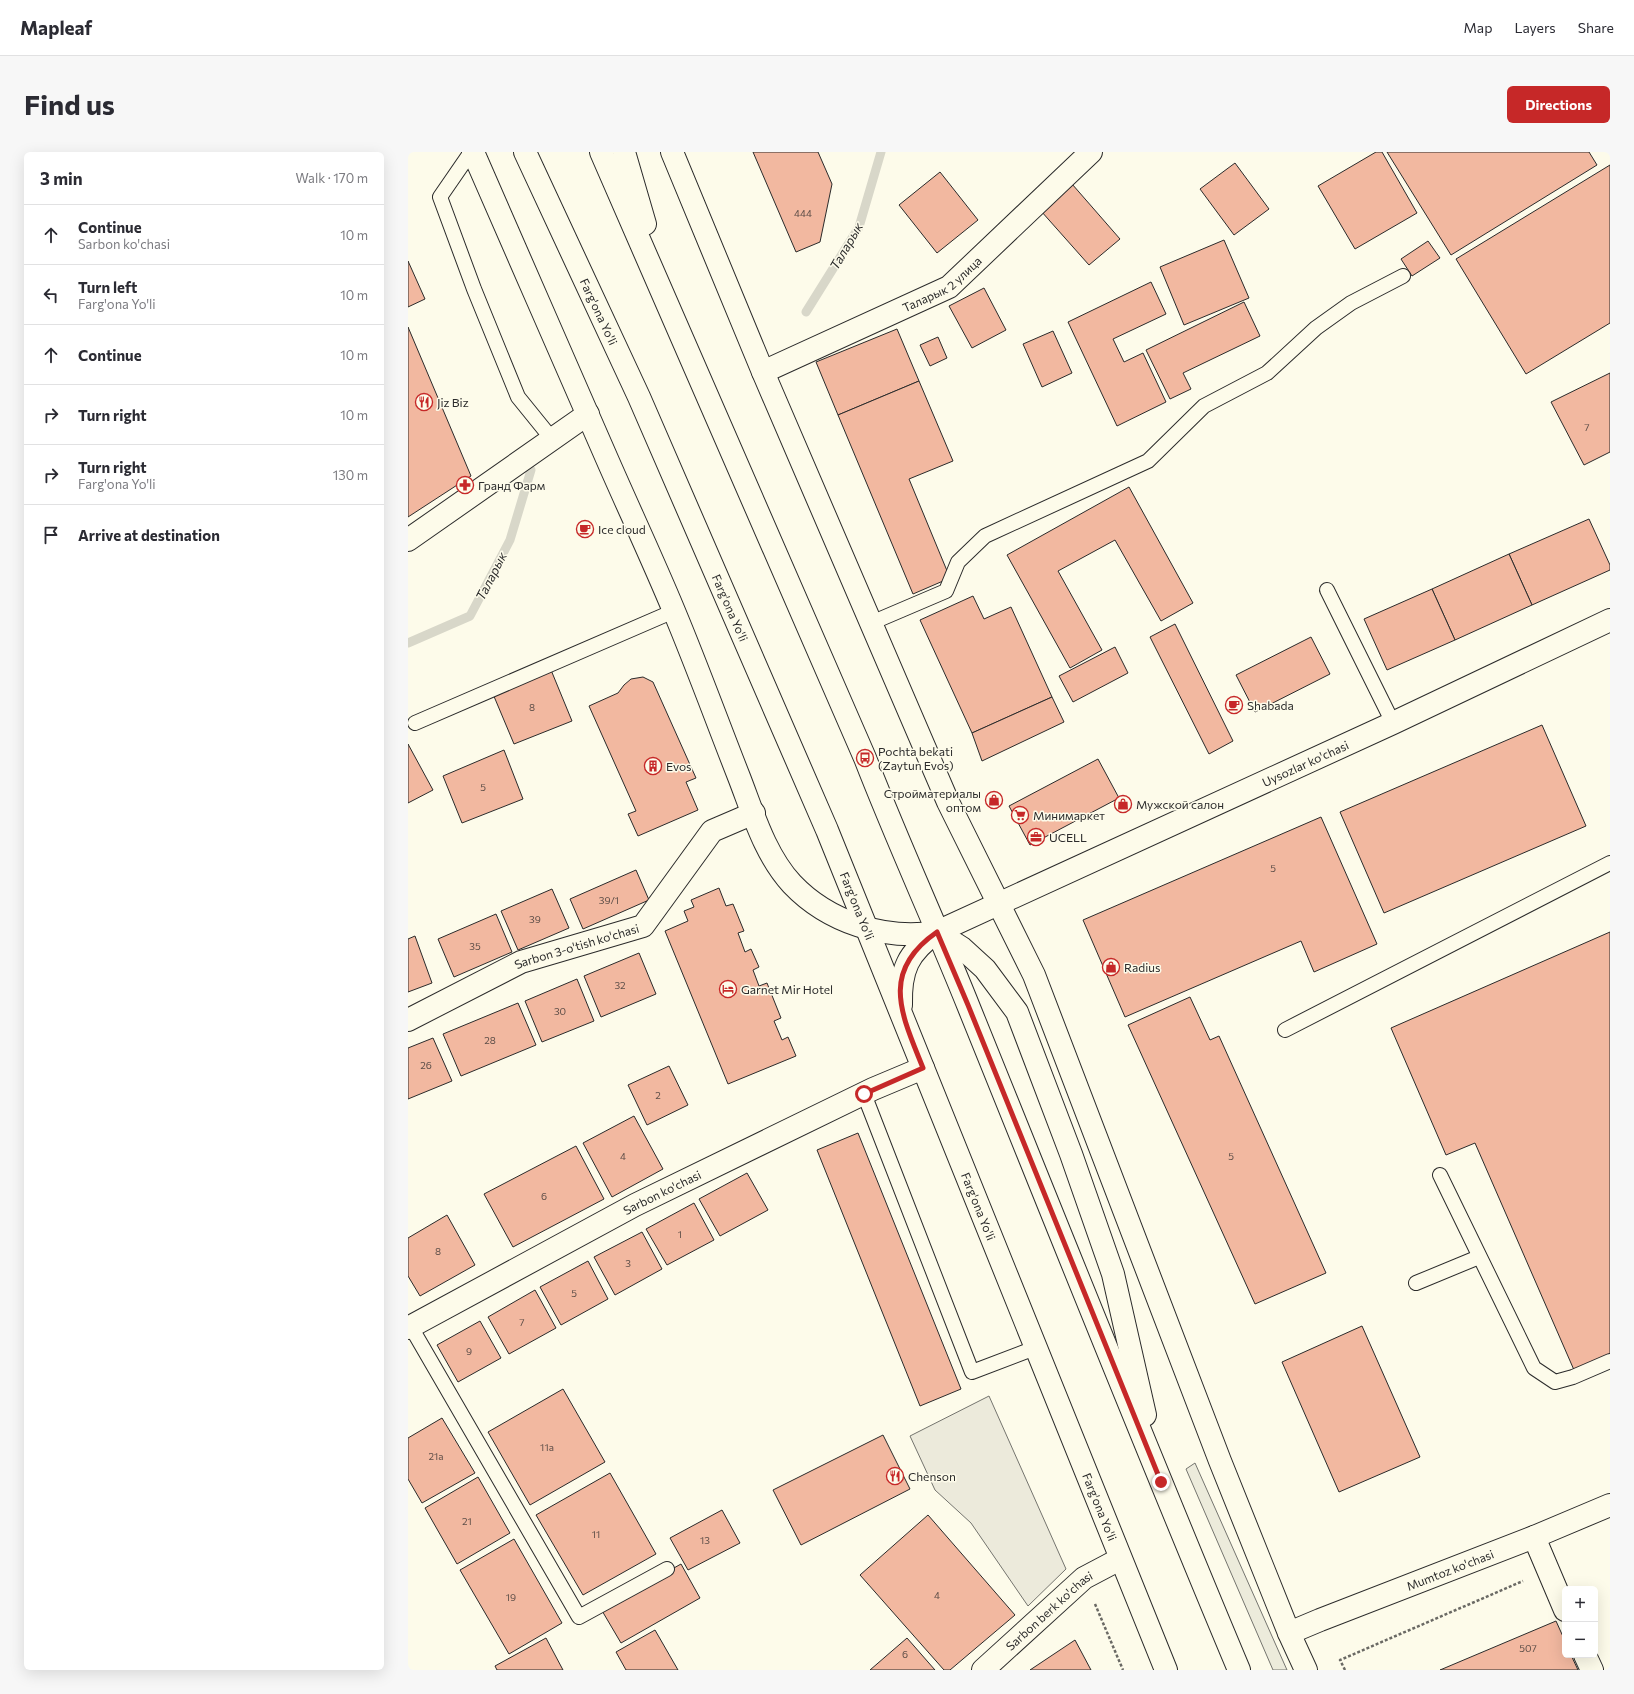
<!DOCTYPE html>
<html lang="en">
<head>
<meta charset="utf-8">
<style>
  :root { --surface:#fff; --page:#f7f7f7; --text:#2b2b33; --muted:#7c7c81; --line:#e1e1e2; --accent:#c62828 }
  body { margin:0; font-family:Commissioner,sans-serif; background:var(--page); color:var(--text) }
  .controls { position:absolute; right:12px; bottom:12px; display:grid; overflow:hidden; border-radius:6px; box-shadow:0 4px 16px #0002 }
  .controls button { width:36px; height:36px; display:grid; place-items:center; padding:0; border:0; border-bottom:1px solid var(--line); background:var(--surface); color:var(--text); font:20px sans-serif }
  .stop { position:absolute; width:12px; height:12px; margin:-9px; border:3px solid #c62828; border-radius:50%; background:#fff }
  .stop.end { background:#c62828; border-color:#fff; box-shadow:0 1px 4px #0008 }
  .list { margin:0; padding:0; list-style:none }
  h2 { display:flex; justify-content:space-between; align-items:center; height:52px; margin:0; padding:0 16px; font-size:17px }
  h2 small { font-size:13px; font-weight:400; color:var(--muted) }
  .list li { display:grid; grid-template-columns:26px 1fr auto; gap:12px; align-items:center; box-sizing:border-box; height:60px; padding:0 16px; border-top:1px solid var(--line) }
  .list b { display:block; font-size:15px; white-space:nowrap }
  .list p { margin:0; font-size:13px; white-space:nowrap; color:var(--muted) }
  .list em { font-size:13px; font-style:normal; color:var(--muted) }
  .icon { flex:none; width:22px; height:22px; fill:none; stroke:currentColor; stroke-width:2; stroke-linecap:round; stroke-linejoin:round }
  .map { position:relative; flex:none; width:1202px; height:1518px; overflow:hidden; border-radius:6px }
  header { display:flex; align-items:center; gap:24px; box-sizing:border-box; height:56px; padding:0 20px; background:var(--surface); border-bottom:1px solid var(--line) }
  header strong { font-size:19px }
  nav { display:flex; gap:22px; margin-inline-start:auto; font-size:14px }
  .intro { display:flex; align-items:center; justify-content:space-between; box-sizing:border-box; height:96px; padding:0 24px }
  h1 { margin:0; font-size:28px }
  .button { padding:10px 18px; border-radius:6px; background:var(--accent); color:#fff; font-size:14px; font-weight:700 }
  main { display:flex; gap:24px; padding:0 24px }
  aside { flex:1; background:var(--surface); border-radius:6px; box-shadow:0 4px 16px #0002 }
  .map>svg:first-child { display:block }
  .green { fill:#ecebdb; stroke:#74746e }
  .parking { fill:#eceadb; stroke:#74746e }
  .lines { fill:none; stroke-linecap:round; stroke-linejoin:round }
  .stream { stroke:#d8d7c9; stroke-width:9 }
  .building { fill:#f2b8a0; stroke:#2b2b2b }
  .lane-casing { stroke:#2b2b2b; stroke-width:16 }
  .street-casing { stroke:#2b2b2b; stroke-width:24 }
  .secondary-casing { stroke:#2b2b2b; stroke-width:24 }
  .primary-casing { stroke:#2b2b2b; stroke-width:24 }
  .path { stroke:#6a6964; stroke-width:2.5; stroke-dasharray:3 2; stroke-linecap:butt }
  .lane { stroke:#fdfbea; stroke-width:14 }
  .street { stroke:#fdfbea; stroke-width:22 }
  .secondary { stroke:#fdfbea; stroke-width:22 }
  .primary { stroke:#fdfbea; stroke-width:22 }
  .route { stroke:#c62828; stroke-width:5 }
  .labels { text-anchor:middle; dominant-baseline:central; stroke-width:3; stroke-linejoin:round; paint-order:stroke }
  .number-label { font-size:10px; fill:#5d4e48 }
  .street-label { font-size:12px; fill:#2b2b2b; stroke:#fdfbea }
  .poi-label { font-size:12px; fill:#2b2b2b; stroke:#fdfbea; text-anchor:start }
  .water-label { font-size:13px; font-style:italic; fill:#2b2b2b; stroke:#fdfbea }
</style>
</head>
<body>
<header>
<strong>Mapleaf</strong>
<nav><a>Map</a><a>Layers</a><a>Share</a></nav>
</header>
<div class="intro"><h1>Find us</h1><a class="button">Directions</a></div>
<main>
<aside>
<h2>3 min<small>Walk · 170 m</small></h2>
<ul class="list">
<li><svg class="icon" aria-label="ahead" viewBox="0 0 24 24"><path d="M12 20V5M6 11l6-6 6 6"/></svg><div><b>Continue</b><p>Sarbon ko'chasi</p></div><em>10 m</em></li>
<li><svg class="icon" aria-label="left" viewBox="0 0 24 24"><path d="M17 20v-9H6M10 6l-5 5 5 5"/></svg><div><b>Turn left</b><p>Farg'ona Yo'li</p></div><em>10 m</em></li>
<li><svg class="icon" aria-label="ahead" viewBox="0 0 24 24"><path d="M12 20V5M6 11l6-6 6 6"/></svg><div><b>Continue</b></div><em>10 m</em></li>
<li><svg class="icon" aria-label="right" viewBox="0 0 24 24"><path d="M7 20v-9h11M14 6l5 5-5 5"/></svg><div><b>Turn right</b></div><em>10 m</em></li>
<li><svg class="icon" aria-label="right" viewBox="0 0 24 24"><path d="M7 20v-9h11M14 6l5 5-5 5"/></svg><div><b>Turn right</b><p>Farg'ona Yo'li</p></div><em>130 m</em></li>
<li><svg class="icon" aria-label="arrive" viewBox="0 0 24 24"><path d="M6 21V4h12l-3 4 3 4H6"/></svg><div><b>Arrive at destination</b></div></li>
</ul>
</aside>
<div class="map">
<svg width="1202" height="1518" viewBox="0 0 1202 1518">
  <rect width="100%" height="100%" fill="#fdfbea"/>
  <polygon class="green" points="787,1311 879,1518 865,1518 778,1317"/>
  <polygon class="parking" points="581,1244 658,1417 620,1454 563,1371 527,1338 502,1284"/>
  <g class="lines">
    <g class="stream">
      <polyline points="398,160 451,75 473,0"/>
      <polyline points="0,491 62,464 102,388 123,318"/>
    </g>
  </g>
  <g class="building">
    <polygon points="345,0 410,0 424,32 412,90 388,100"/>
    <polygon points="968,0 974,0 1009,61 947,97 910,34"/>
    <polygon points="979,0 1181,0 1189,13 1043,103"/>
    <polygon points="827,11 861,57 826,83 792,37"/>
    <polygon points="1202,13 1202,171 1118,222 1048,107"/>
    <polygon points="532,20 570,68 529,101 491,53"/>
    <polygon points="664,32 712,87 681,113 633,59"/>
    <polygon points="816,88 841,146 776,173 752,115"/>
    <polygon points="1020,89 1032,106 1004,124 993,107"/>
    <polygon points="0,109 17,147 0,155"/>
    <polygon points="743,130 758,162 705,187 716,210 735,201 758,250 709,274 660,170"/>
    <polygon points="576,136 598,178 564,196 541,154"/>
    <polygon points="836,150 852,184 775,221 783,237 762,247 738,198"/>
    <polygon points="0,175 63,324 0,365"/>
    <polygon points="489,177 511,229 430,263 408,210"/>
    <polygon points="645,179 664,221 634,235 615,192"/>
    <polygon points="530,185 539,206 522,214 512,193"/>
    <polygon points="1202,221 1202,300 1176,313 1143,250"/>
    <polygon points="511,229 545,309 501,327 542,426 505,442 430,263"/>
    <polygon points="721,335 785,451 753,469 707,388 650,419 694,498 662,516 599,403"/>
    <polygon points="1181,367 1202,413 1202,418 1124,453 1101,402"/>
    <polygon points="1101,402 1124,453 1047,488 1024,437"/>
    <polygon points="1024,437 1047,488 979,518 956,467"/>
    <polygon points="565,444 576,467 603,455 644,545 564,581 512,468"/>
    <polygon points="767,472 825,589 801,602 742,485"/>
    <polygon points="903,485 922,522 847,560 828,523"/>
    <polygon points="707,495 720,521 665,550 651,524"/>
    <polygon points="143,518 164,569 106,592 85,542"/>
    <polygon points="235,525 245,530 288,626 278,630 290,658 230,684 220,662 228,659 181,554 210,541 216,533 223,527"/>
    <polygon points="644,545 656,570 574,609 564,581"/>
    <polygon points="1134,573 1178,674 976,761 932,660"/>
    <polygon points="0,592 25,638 0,651"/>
    <polygon points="96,598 115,647 54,671 35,624"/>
    <polygon points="690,607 711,646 622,693 601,654"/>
    <polygon points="913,665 969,792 906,820 893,789 717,865 675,768"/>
    <polygon points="228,718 241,748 175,777 162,747"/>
    <polygon points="311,736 318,754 325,752 336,779 330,781 337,800 343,797 351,815 345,818 351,834 359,831 373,866 366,869 374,888 380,885 388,904 320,932 257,779 280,769 276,759 286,755 283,748"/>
    <polygon points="144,737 161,776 110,798 93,759"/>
    <polygon points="88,762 104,800 46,825 30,787"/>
    <polygon points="1202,780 1202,1202 1166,1218 1067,991 1038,1003 983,876"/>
    <polygon points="7,784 24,831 0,840 0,787"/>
    <polygon points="231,801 248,842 193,865 176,824"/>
    <polygon points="169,827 186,869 134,890 117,849"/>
    <polygon points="782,845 802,888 811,884 918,1121 847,1152 720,873"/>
    <polygon points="110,851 128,893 53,924 35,882"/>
    <polygon points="25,886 44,929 0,947 0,896"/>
    <polygon points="261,914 280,953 239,973 220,933"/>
    <polygon points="226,964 255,1017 204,1045 175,991"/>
    <polygon points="450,981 553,1237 512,1254 409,998"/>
    <polygon points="168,994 196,1047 105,1095 76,1042"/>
    <polygon points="339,1021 360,1058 312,1084 291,1047"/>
    <polygon points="286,1051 306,1088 259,1113 238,1077"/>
    <polygon points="39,1063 67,1113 12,1144 0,1124 0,1086"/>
    <polygon points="234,1080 254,1117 207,1143 186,1105"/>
    <polygon points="180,1109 200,1147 153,1173 132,1135"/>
    <polygon points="127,1138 148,1176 101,1202 80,1165"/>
    <polygon points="72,1169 93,1206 50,1230 29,1193"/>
    <polygon points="954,1174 1012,1305 931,1340 874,1210"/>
    <polygon points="155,1237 197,1310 122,1353 80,1280"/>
    <polygon points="34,1266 67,1321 14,1351 0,1327 0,1286"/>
    <polygon points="475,1283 502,1337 393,1393 365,1338"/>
    <polygon points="202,1321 248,1402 175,1443 128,1363"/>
    <polygon points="70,1325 102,1381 49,1412 17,1356"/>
    <polygon points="314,1358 332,1391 280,1418 262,1386"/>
    <polygon points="520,1363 607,1463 542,1518 536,1518 452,1423"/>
    <polygon points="106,1387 154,1471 101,1502 52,1418"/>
    <polygon points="273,1412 292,1446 213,1491 193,1457"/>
    <polygon points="1148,1469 1157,1489 1157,1503 1163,1503 1170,1518 1032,1518"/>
    <polygon points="247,1478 270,1518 218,1518 208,1500"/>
    <polygon points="138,1486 155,1518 89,1518 87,1514"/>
    <polygon points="499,1486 527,1518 462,1518"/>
    <polygon points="667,1488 683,1518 622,1518"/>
  </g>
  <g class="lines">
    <g class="lane-casing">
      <g id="lane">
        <polyline points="63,0 32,45 66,137 110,245 144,287"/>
        <polyline points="919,438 985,571"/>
        <polyline points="463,471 538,439 550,410 577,384 740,309 796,254 859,221 908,176 943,151 995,124"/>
        <polyline points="7,571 266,459"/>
        <polyline points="877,878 1202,711"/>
        <polyline points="456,942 564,1220 627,1196"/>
        <polyline points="1032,1023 1126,1216 1147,1230 1165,1225 1202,1209"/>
        <polyline points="1008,1131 1071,1105"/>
        <polyline points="3,1175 171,1465 259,1417"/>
      </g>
    </g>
    <g class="street-casing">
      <g id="street">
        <path id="s1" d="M355 220 541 135 683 0"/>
        <polyline points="0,388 180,262"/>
        <path id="s2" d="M0 868 113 810 235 774 304 679 346 661"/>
        <path id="s3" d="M0 1176 227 1053 465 937 515 916"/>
        <polyline points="1126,1385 1157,1458"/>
        <path id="s4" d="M881 1481 912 1468 1126 1385 1202 1353"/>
        <polyline points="1177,1503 1184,1518"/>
        <path id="s5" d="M575 1518 676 1426 712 1407"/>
      </g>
    </g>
    <g class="secondary-casing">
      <g id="secondary">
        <polyline points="264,0 355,220 540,650 626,823 812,1309 881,1481 898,1518"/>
        <path id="s6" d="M529 780 985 571 1202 468"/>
      </g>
    </g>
    <g class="primary-casing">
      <g id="primary">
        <path d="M65 0C109 100 152 200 196 300 219 353 244 406 266 459 289 514 309 569 331 625 345 661 357 703 384 732 420 770 478 789 529 780L554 796 577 817 609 860 663 1002 705 1122 737 1263"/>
        <path id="s7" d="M117 0 231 245 419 678 758 1518"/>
        <path d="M193 0 457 606C490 691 528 773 562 858 651 1078 739 1299 831 1518"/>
        <polyline points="216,0 237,72"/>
        <path d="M493 853C492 818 500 800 529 780"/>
      </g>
    </g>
    <g class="path">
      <polyline points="687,1452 715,1518"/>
      <polyline points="937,1518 932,1508 1115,1429"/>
    </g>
    <use href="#lane" class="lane"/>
    <use href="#street" class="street"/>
    <use href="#secondary" class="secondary"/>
    <use href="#primary" class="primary"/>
  </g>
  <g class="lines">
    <path class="route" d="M456 942 515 916C494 863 471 820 529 780L560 853 753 1330"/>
  </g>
  <defs>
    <g id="restaurant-ring" transform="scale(0.9)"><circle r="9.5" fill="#fdfbea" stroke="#c62828" stroke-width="1.5"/><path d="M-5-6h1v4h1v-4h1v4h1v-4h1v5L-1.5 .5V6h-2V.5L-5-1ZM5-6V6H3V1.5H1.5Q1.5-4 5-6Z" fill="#c62828"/></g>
    <g id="pharmacy-ring" transform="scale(0.9)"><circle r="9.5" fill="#fdfbea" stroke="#c62828" stroke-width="1.5"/><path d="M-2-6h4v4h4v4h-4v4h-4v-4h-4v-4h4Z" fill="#c62828"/></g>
    <g id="cafe-ring" transform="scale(0.9)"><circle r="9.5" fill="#fdfbea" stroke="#c62828" stroke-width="1.5"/><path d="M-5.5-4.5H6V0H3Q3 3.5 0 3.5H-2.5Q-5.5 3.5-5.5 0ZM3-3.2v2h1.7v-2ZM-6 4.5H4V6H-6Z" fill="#c62828"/></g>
    <g id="bus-ring" transform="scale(0.9)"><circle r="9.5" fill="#fdfbea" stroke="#c62828" stroke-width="1.5"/><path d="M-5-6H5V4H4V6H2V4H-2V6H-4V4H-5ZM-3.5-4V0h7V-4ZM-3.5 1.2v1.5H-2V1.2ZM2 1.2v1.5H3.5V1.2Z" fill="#c62828"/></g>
    <g id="building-ring" transform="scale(0.9)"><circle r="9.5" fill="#fdfbea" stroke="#c62828" stroke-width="1.5"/><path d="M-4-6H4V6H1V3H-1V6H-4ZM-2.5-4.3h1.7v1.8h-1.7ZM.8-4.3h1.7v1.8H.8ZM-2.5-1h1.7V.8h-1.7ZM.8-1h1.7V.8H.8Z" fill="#c62828"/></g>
    <g id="shop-ring" transform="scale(0.9)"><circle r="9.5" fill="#fdfbea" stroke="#c62828" stroke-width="1.5"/><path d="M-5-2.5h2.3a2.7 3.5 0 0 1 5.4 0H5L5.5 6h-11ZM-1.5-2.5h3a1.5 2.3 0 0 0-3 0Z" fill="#c62828"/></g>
    <g id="supermarket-ring" transform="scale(0.9)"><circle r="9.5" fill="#fdfbea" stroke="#c62828" stroke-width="1.5"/><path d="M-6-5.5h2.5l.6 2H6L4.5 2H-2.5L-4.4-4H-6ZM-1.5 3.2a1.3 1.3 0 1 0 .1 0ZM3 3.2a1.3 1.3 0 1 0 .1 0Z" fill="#c62828"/></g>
    <g id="office-ring" transform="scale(0.9)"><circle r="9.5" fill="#fdfbea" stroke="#c62828" stroke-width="1.5"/><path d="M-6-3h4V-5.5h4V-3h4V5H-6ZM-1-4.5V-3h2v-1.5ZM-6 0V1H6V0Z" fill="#c62828"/></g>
    <g id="hotel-ring" transform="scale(0.9)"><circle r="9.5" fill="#fdfbea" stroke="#c62828" stroke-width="1.5"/><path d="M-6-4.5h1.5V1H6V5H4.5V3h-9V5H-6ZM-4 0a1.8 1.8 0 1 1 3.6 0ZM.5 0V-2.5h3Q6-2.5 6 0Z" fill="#c62828"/></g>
  </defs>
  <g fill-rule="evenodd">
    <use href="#restaurant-ring" x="16" y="250"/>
    <use href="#pharmacy-ring" x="57" y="333"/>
    <use href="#cafe-ring" x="177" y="377"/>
    <use href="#cafe-ring" x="826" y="553"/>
    <use href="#bus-ring" x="457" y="606"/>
    <use href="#building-ring" x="245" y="614"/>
    <use href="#shop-ring" x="586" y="648"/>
    <use href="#shop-ring" x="715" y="652"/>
    <use href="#supermarket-ring" x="612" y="663"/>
    <use href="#office-ring" x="628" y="685"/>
    <use href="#shop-ring" x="703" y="815"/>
    <use href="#hotel-ring" x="320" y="837"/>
    <use href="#restaurant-ring" x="487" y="1324"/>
  </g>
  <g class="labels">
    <g class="number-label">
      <text x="395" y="61">444</text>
      <text x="1179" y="275">7</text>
      <text x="124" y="555">8</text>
      <text x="75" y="635">5</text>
      <text x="865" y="716">5</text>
      <text x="201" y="748">39/1</text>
      <text x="127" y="767">39</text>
      <text x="67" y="794">35</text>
      <text x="212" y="833">32</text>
      <text x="152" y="859">30</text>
      <text x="82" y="888">28</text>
      <text x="18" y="913">26</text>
      <text x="250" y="943">2</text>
      <text x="215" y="1004">4</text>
      <text x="823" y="1004">5</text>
      <text x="136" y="1044">6</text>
      <text x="272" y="1082">1</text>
      <text x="30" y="1099">8</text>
      <text x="220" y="1111">3</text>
      <text x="166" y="1141">5</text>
      <text x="114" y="1170">7</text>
      <text x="61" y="1199">9</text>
      <text x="139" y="1295">11a</text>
      <text x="28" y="1304">21a</text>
      <text x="59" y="1369">21</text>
      <text x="188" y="1382">11</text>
      <text x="297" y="1388">13</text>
      <text x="529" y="1443">4</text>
      <text x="103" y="1445">19</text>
      <text x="1120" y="1496">507</text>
      <text x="497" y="1502">6</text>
    </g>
    <g class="street-label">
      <text stroke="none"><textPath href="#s1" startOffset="200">Таларык 2 улица</textPath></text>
      <text stroke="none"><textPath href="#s7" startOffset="176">Farg'ona Yo'li</textPath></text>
      <text stroke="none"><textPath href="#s7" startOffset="500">Farg'ona Yo'li</textPath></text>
      <text stroke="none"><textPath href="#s6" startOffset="405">Uysozlar ko'chasi</textPath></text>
      <text stroke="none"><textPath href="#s7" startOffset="824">Farg'ona Yo'li</textPath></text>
      <text stroke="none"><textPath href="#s2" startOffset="185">Sarbon 3-o'tish ko'chasi</textPath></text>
      <text stroke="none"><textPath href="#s3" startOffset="288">Sarbon ko'chasi</textPath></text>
      <text stroke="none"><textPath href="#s7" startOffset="1148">Farg'ona Yo'li</textPath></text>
      <text stroke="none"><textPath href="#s7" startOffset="1472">Farg'ona Yo'li</textPath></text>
      <text stroke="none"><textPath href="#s4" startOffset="173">Mumtoz ko'chasi</textPath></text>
      <text stroke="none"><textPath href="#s5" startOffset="89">Sarbon berk ko'chasi</textPath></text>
    </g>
    <g class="poi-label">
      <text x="29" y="250">Jiz Biz</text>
      <text x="70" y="333">Гранд Фарм</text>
      <text x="190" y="377">Ice cloud</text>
      <text x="839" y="553">Shabada</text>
      <text x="470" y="599">Pochta bekati<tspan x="470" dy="14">(Zaytun Evos)</tspan></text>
      <text x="258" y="614">Evos</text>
      <text x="573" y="641" text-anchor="end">Стройматериалы<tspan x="573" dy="14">оптом</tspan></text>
      <text x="728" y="652">Мужской салон</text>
      <text x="625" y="663">Минимаркет</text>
      <text x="641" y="685">UCELL</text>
      <text x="716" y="815">Radius</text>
      <text x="333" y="837">Garnet Mir Hotel</text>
      <text x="500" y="1324">Chenson</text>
    </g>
    <g class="water-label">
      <text transform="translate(438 94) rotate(-60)">Таларык</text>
      <text transform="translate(83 424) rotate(-63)">Таларык</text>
    </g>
  </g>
</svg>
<div class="controls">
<button>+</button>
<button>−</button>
</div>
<div class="stop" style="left:456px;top:942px"></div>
<div class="stop end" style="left:753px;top:1330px"></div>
</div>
</main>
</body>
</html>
